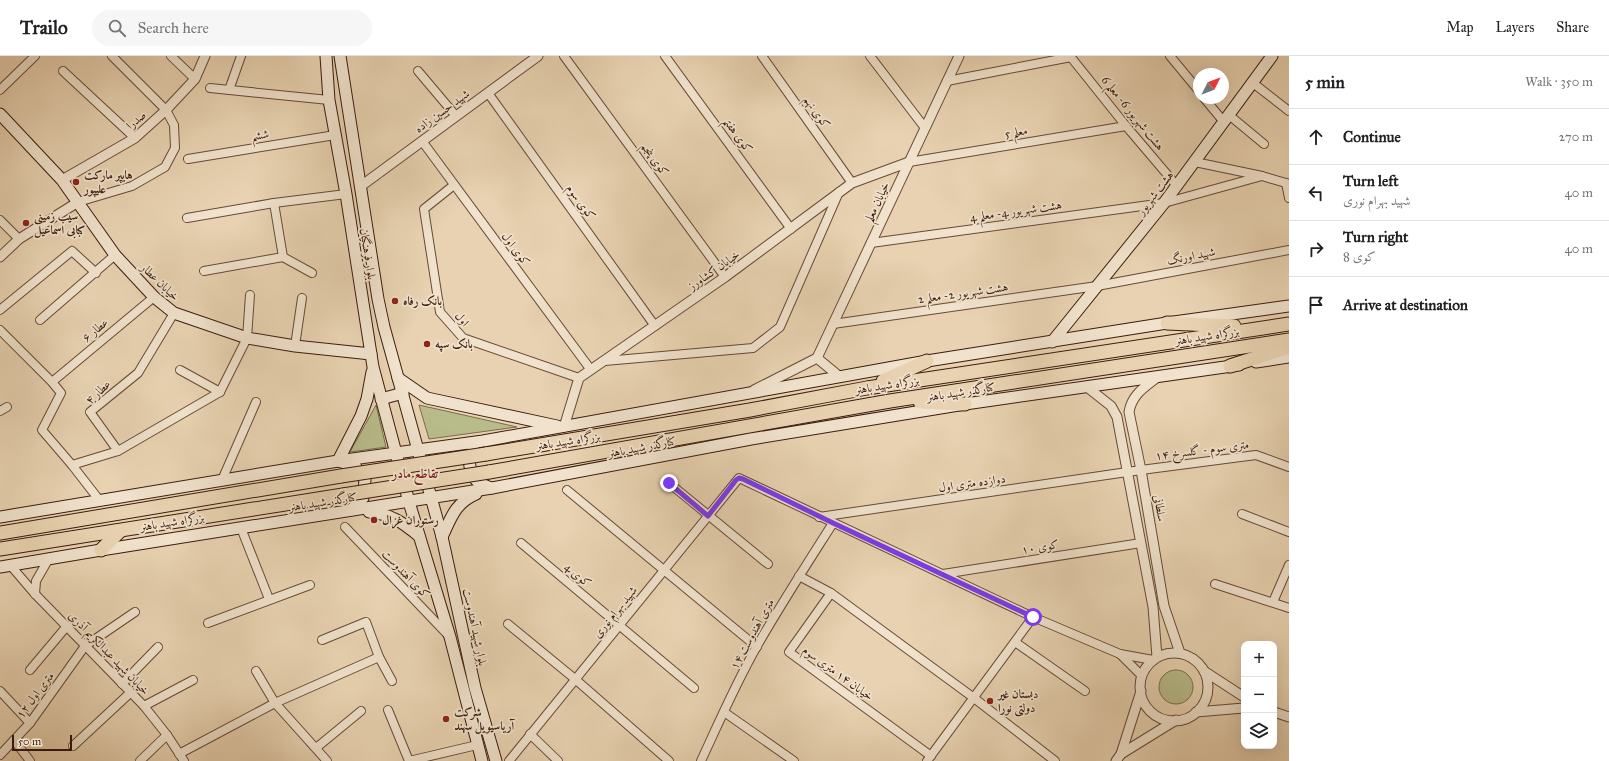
<!DOCTYPE html>
<html lang="en">
<head>
<meta charset="utf-8">
<style>
  :root { --surface:#fff; --page:#f6f6f6; --text:#202124; --muted:#757577; --line:#e0e0e0 }
  body { margin:0; font-family:"IM FELL Great Primer",Amiri,serif; background:var(--page); color:var(--text) }
  .controls { position:absolute; right:12px; bottom:12px; display:grid; overflow:hidden; border-radius:8px; box-shadow:0 4px 16px #0002 }
  .controls button { width:36px; height:36px; display:grid; place-items:center; padding:0; border:0; border-bottom:1px solid var(--line); background:var(--surface); color:var(--text); font:20px sans-serif }
  .compass { position:absolute; left:1193px; top:12px; width:36px; height:36px; border-radius:50%; background:var(--surface); box-shadow:0 4px 16px #0002; rotate:48deg }
  .scale { position:absolute; left:12px; bottom:10px; width:60px; box-sizing:border-box; padding-left:4px; border:2px solid #3b1c0d; border-top:0; font-size:11px; line-height:14px; white-space:nowrap; color:#3b1c0d; -webkit-text-stroke:3px #f0e2cc; paint-order:stroke }
  .stop { position:absolute; width:12px; height:12px; margin:-9px; border:3px solid #7c3aed; border-radius:50%; background:#fff }
  .stop.end { background:#7c3aed; border-color:#fff; box-shadow:0 1px 4px #0008 }
  .list { margin:0; padding:0; list-style:none }
  h2 { display:flex; justify-content:space-between; align-items:center; height:52px; margin:0; padding:0 16px; font-size:17px }
  h2 small { font-size:13px; font-weight:400; color:var(--muted) }
  .list li { display:grid; grid-template-columns:26px 1fr auto; gap:12px; align-items:center; box-sizing:border-box; height:56px; padding:0 16px; border-top:1px solid var(--line) }
  .list b { display:block; font-size:15px; white-space:nowrap }
  .list p { margin:0; font-size:13px; white-space:nowrap; color:var(--muted) }
  .list em { font-size:13px; font-style:normal; color:var(--muted) }
  .icon { flex:none; width:22px; height:22px; fill:none; stroke:currentColor; stroke-width:2; stroke-linecap:round; stroke-linejoin:round }
  .map { position:relative; flex:none; width:1289px; height:705px; overflow:hidden }
  header { display:flex; align-items:center; gap:24px; box-sizing:border-box; height:56px; padding:0 20px; background:var(--surface); border-bottom:1px solid var(--line) }
  header strong { font-size:19px }
  nav { display:flex; gap:22px; margin-inline-start:auto; font-size:14px }
  .search { width:280px; height:36px; background:var(--page); display:flex; align-items:center; gap:10px; box-sizing:border-box; padding:0 14px; border-radius:22px; color:var(--muted); font-size:15px }
  main { display:flex }
  aside { flex:1; background:var(--surface) }
  .map>svg:first-child { display:block }
  .green { fill:#b8bb8a; stroke:#7a6c4c }
  .lines { fill:none; stroke-linecap:round; stroke-linejoin:round }
  .minor-casing { stroke:#664a36; stroke-width:10 }
  .tertiary-casing { stroke:#664a36; stroke-width:11 }
  .secondary-casing { stroke:#3b1c0d; stroke-width:13 }
  .trunk-casing { stroke:#3b1c0d; stroke-width:15 }
  .minor { stroke:#f0e2cc; stroke-width:8 }
  .tertiary { stroke:#f0e2cc; stroke-width:9 }
  .secondary { stroke:#f0e2cc; stroke-width:11 }
  .trunk { stroke:#e8d2b1; stroke-width:13 }
  .trunk-bridge-casing { stroke:#3b1c0d; stroke-width:15; stroke-linecap:butt }
  .trunk-bridge { stroke:#e8d2b1; stroke-width:13 }
  .route { stroke:#7c3aed; stroke-width:5 }
  .poi-dot { fill:#8f2418; stroke:#f0e2cc; stroke-width:1.5 }
  .labels { text-anchor:middle; dominant-baseline:central; stroke-width:3.5; stroke-linejoin:round; paint-order:stroke }
  .street-label { font-size:12px; fill:#3b1c0d; stroke:#f0e2cc }
  .poi-label { font-size:12px; font-weight:bold; fill:#3b1c0d; stroke:#f0e2cc; text-anchor:start }
  .neighbourhood-label { font-size:13px; font-weight:bold; fill:#7a1f14; stroke:#f0e2cc }
</style>
</head>
<body>
<header>
<strong>Trailo</strong>
<div class="search"><svg class="icon" aria-label="search" viewBox="0 0 24 24"><circle cx="10" cy="10" r="6"/><path d="M15 15l6 6"/></svg>Search here</div>
<nav><a>Map</a><a>Layers</a><a>Share</a></nav>
</header>
<main>
<div class="map">
<svg width="1289" height="705" viewBox="0 0 1289 705">
  <rect width="100%" height="100%" fill="#e8d2b1"/>
  <filter id="stains"><feTurbulence type="fractalNoise" baseFrequency=".005" numOctaves="4"/><feColorMatrix values="0 0 0 0 .2 0 0 0 0 .09 0 0 0 0 .02 0 0 0 .5 -.17"/></filter>
  <radialGradient id="worn" r=".72"><stop offset=".6" stop-color="#630" stop-opacity="0"/><stop offset="1" stop-color="#630" stop-opacity=".3"/></radialGradient>
  <g class="green">
    <polygon points="376,349 386,391 350,396"/>
    <polygon points="419,349 517,371 429,383"/>
    <circle cx="1176" cy="631" r="17"/>
  </g>
  <g class="lines">
    <g class="minor-casing">
      <g id="minor">
        <polyline points="171,0 195,23"/>
        <polyline points="564,0 725,221"/>
        <polyline points="665,0 791,173"/>
        <polyline points="762,0 852,127"/>
        <polyline points="870,0 925,72"/>
        <polyline points="1070,0 1126,70 1177,130"/>
        <polyline points="1170,0 1199,35"/>
        <polyline points="63,15 135,82"/>
        <polyline points="418,15 456,60"/>
        <polyline points="947,25 1071,1"/>
        <polyline points="1253,27 1289,55"/>
        <polyline points="210,32 329,44"/>
        <polyline points="0,34 35,0"/>
        <polyline points="229,34 241,0"/>
        <polyline points="488,37 655,270"/>
        <polyline points="1204,42 1224,66"/>
        <polyline points="1229,59 1264,88"/>
        <polyline points="422,85 591,314"/>
        <polyline points="188,103 335,79"/>
        <polyline points="909,106 1126,70"/>
        <polyline points="1195,106 1262,120 1289,128"/>
        <polyline points="1286,127 1289,142"/>
        <polyline points="454,129 424,153 440,256 463,282 579,322"/>
        <polyline points="78,146 132,130 165,111 175,92 174,69 166,54 112,0"/>
        <polyline points="274,147 346,138"/>
        <polyline points="187,162 274,147 283,201 312,217"/>
        <polyline points="0,164 19,183"/>
        <polyline points="871,187 1164,147 1262,120"/>
        <polyline points="204,215 283,201"/>
        <polyline points="0,254 72,195 96,217"/>
        <polyline points="40,264 115,199"/>
        <polyline points="833,268 1097,230 1289,194"/>
        <polyline points="0,274 52,326 61,337 42,374 72,409 100,445"/>
        <polyline points="295,290 302,242"/>
        <polyline points="605,305 753,292 780,271 839,136"/>
        <polyline points="180,314 220,336"/>
        <polyline points="52,326 154,241"/>
        <polyline points="220,336 247,282 250,239"/>
        <polyline points="0,355 7,351"/>
        <polyline points="118,395 220,336"/>
        <polyline points="72,409 118,395 90,356 138,317 174,257"/>
        <polyline points="222,424 256,346"/>
        <polyline points="669,427 768,508"/>
        <polyline points="567,434 757,591"/>
        <polyline points="1242,458 1289,476"/>
        <polyline points="819,461 1141,414 1256,399 1289,411"/>
        <polyline points="345,471 449,580"/>
        <polyline points="241,472 269,543"/>
        <polyline points="521,487 694,632"/>
        <polyline points="11,510 35,538 144,650 167,679 184,705"/>
        <polyline points="943,518 1141,487"/>
        <polyline points="799,520 831,537 974,642 1055,705"/>
        <polyline points="1215,528 1289,552"/>
        <polyline points="831,537 789,596 931,700"/>
        <polyline points="35,538 36,525 48,504"/>
        <polyline points="1273,546 1289,509"/>
        <polyline points="208,567 310,529"/>
        <polyline points="508,568 575,623 669,705"/>
        <polyline points="322,584 366,566 379,601 392,625"/>
        <polyline points="1015,586 1085,635"/>
        <polyline points="1120,598 1142,620"/>
        <polyline points="30,614 67,570"/>
        <polyline points="256,615 275,647 327,705"/>
        <polyline points="122,628 158,591"/>
        <polyline points="0,635 30,667"/>
        <polyline points="144,650 193,624"/>
        <polyline points="388,654 409,705"/>
        <polyline points="724,656 794,705"/>
        <polyline points="530,678 558,705"/>
        <polyline points="14,684 30,705"/>
        <polyline points="73,690 130,637"/>
        <polyline points="316,692 361,655"/>
        <polyline points="179,698 275,647 379,601"/>
        <polyline points="0,699 30,667 85,590 135,556"/>
        <polyline points="140,705 167,679"/>
        <polyline points="409,705 477,689"/>
        <polyline points="509,705 739,422 1033,561 1120,598 1153,604"/>
        <path d="M701 705C719 666 736 627 757 590 781 548 807 508 833 467"/>
        <polyline points="927,705 1033,561"/>
      </g>
    </g>
    <g class="tertiary-casing">
      <g id="tertiary">
        <polyline points="62,124 135,82 166,54 195,23 205,0"/>
        <polyline points="361,130 538,0"/>
        <polyline points="0,201 19,183 78,146"/>
        <polyline points="817,302 959,0"/>
        <polyline points="817,302 840,321"/>
        <path d="M1159 320C1145 331 1132 338 1129 356L1141 414 1164 550 1180 597"/>
        <polyline points="1087,331 1111,350 1117,361 1153,551 1157,601"/>
        <polyline points="754,334 817,302"/>
        <polyline points="564,371 579,322 725,221 852,127 909,106"/>
        <circle cx="1174" cy="631" r="34"/>
        <polyline points="1204,615 1244,641"/>
        <polyline points="1196,656 1244,652"/>
        <polyline points="1274,656 1289,661"/>
        <polyline points="1121,698 1176,664"/>
        <polyline points="1116,705 1121,698 1141,635"/>
      </g>
    </g>
    <g class="secondary-casing">
      <g id="secondary">
        <polyline points="326,0 329,44 346,138 373,311 409,446 450,581 482,705"/>
        <polyline points="340,0 378,243 384,271 442,481 475,632 496,705"/>
        <polyline points="0,58 62,124 115,199 154,241 174,257 247,282 295,290 371,298"/>
        <polyline points="1052,286 1164,147 1272,0"/>
        <polyline points="1256,306 1289,301"/>
        <polyline points="398,322 427,342 557,370"/>
        <polyline points="381,343 403,337"/>
        <path d="M474 394C466 401 470 417 476 424 479 428 487 430 491 432"/>
        <polyline points="351,454 363,442 365,424 355,410 338,405 361,360 367,343 372,316"/>
        <path d="M369 456C391 458 402 466 419 480"/>
        <polyline points="0,461 338,405 483,385 927,305 1167,267 1289,250"/>
        <path d="M442 481C451 462 455 447 476 438"/>
        <polyline points="0,511 101,494 492,432 751,383 965,348 1239,309"/>
      </g>
    </g>
    <g class="trunk-casing">
      <g id="trunk">
        <polyline points="1167,267 1234,270"/>
        <polyline points="1230,310 1289,291"/>
        <polyline points="883,325 927,305"/>
        <polyline points="920,346 965,348"/>
        <polyline points="486,398 750,354 867,332 1289,268"/>
        <polyline points="489,416 890,345 1289,284"/>
        <polyline points="0,477 341,420"/>
        <polyline points="0,493 343,439"/>
        <polyline points="101,494 120,475"/>
      </g>
    </g>
    <use href="#minor" class="minor"/>
    <use href="#tertiary" class="tertiary"/>
    <use href="#secondary" class="secondary"/>
    <use href="#trunk" class="trunk"/>
    <g class="trunk-bridge-casing">
      <g id="trunk-bridge">
        <polyline points="341,420 486,398"/>
        <polyline points="343,439 489,416"/>
      </g>
    </g>
    <use href="#trunk-bridge" class="trunk-bridge"/>
  </g>
  <g class="lines">
    <polyline class="route" points="669,427 708,460 736,424 739,422 743,423 833,467 1033,561"/>
  </g>
  <g class="poi-dot">
    <circle cx="76" cy="126" r="4"/>
    <circle cx="26" cy="167" r="4"/>
    <circle cx="395" cy="245" r="4"/>
    <circle cx="427" cy="288" r="4"/>
    <circle cx="374" cy="464" r="4"/>
    <circle cx="990" cy="645" r="4"/>
    <circle cx="446" cy="663" r="4"/>
  </g>
  <g class="labels">
    <g class="street-label">
      <text transform="translate(442 55) rotate(-36)">شهید حسین زاده</text>
      <text transform="translate(817 56) rotate(55)">کوی نهم</text>
      <text transform="translate(1133 57) rotate(51)">هشت شهریور 6- معلم 6</text>
      <text transform="translate(136 64) rotate(-41)">صدرا</text>
      <text transform="translate(1016 76) rotate(-10)">معلم 5</text>
      <text transform="translate(260 79) rotate(-9)">ششم</text>
      <text transform="translate(738 79) rotate(54)">کوی هفتم</text>
      <text transform="translate(655 103) rotate(54)">کوی پنجم</text>
      <text transform="translate(1155 137) rotate(-52)">هشت شهریور</text>
      <text transform="translate(581 146) rotate(54)">کوی سوم</text>
      <text transform="translate(877 146) rotate(-65)">خیابان معلم</text>
      <text transform="translate(1016 155) rotate(-8)">هشت شهریور 4- معلم 4</text>
      <text transform="translate(516 193) rotate(53)">کوی اول</text>
      <text transform="translate(368 198) rotate(81)">بلوار فرهنگیان</text>
      <text transform="translate(1191 200) rotate(-11)">شهید اورنگ</text>
      <text transform="translate(714 214) rotate(-35)">خیابان کشاورز</text>
      <text transform="translate(160 226) rotate(44)">خیابان عطار</text>
      <text transform="translate(963 237) rotate(-8)">هشت شهریور 2- معلم 2</text>
      <text transform="translate(462 263) rotate(50)">اول</text>
      <text transform="translate(95 274) rotate(-40)">عطار ۶</text>
      <text transform="translate(1207 280) rotate(-9)">بزرگراه شهید باهنر</text>
      <text transform="translate(887 329) rotate(-9)">بزرگراه شهید باهنر</text>
      <text transform="translate(98 336) rotate(-43)">عطار ۴</text>
      <text transform="translate(961 336) rotate(-9)">کنارگذر شهید باهنر</text>
      <text transform="translate(568 385) rotate(-9)">بزرگراه شهید باهنر</text>
      <text transform="translate(642 391) rotate(-11)">کنارگذر شهید باهنر</text>
      <text transform="translate(1202 394) rotate(-7)">۱۴ متری سوم - گلسرخ</text>
      <text transform="translate(972 427) rotate(-8)">دوازده متری اول</text>
      <text transform="translate(323 446) rotate(-9)">کنارگذر شهید باهنر</text>
      <text transform="translate(1160 452) rotate(80)">سلطانی</text>
      <text transform="translate(172 466) rotate(-9)">بزرگراه شهید باهنر</text>
      <text transform="translate(1040 491) rotate(-9)">کوی ۱۰</text>
      <text transform="translate(406 518) rotate(46)">کوی آهندوست</text>
      <text transform="translate(578 519) rotate(40)">کوی 4</text>
      <text transform="translate(615 556) rotate(-51)">شهید بهرام نوری</text>
      <text transform="translate(475 571) rotate(78)">بلوار شهید آهندوست</text>
      <text transform="translate(752 578) rotate(-61)">۱۴ متری آهندوست</text>
      <text transform="translate(109 597) rotate(46)">خیابان شهید عبدالکریم آذری</text>
      <text transform="translate(838 617) rotate(36)">خیابان ۱۴ متری سوم</text>
      <text transform="translate(35 639) rotate(-53)">۱۲ متری اول</text>
    </g>
    <g class="poi-label">
      <text x="84" y="119">هایپر مارکت<tspan x="84" dy="14">علیپور</tspan></text>
      <text x="34" y="160">سیب زمینی<tspan x="34" dy="14">کبابی اسماعیل</tspan></text>
      <text x="403" y="245">بانک رفاه</text>
      <text x="435" y="288">بانک سپه</text>
      <text x="382" y="464">رستوران غزال</text>
      <text x="998" y="638">دبستان غیر<tspan x="998" dy="14">دولتی نورا</tspan></text>
      <text x="454" y="656">شرکت<tspan x="454" dy="14">آریاسیویل سهند</tspan></text>
    </g>
    <g class="neighbourhood-label">
      <text x="415" y="418">تقاطع مادر</text>
    </g>
  </g>
  <rect width="100%" height="100%" filter="url(#stains)"/>
  <rect width="100%" height="100%" fill="url(#worn)"/>
</svg>
<div class="controls">
<button>+</button>
<button>−</button>
<button><svg class="icon" aria-label="layers" viewBox="0 0 24 24"><path d="M12 4l9 5-9 5-9-5zM3 14l9 5 9-5"/></svg></button>
</div>
<svg class="compass" viewBox="-18 -18 36 36"><path d="M0-13l5 13h-10z" fill="#e53935"/><path d="M0 13l5-13h-10z" fill="#757577"/></svg>
<div class="scale">50 m</div>
<div class="stop" style="left:1033px;top:561px"></div>
<div class="stop end" style="left:669px;top:427px"></div>
</div>
<aside>
<h2>5 min<small>Walk · 350 m</small></h2>
<ul class="list">
<li><svg class="icon" aria-label="ahead" viewBox="0 0 24 24"><path d="M12 20V5M6 11l6-6 6 6"/></svg><div><b>Continue</b></div><em>270 m</em></li>
<li><svg class="icon" aria-label="left" viewBox="0 0 24 24"><path d="M17 20v-9H6M10 6l-5 5 5 5"/></svg><div><b>Turn left</b><p>شهید بهرام نوری</p></div><em>40 m</em></li>
<li><svg class="icon" aria-label="right" viewBox="0 0 24 24"><path d="M7 20v-9h11M14 6l5 5-5 5"/></svg><div><b>Turn right</b><p>کوی 8</p></div><em>40 m</em></li>
<li><svg class="icon" aria-label="arrive" viewBox="0 0 24 24"><path d="M6 21V4h12l-3 4 3 4H6"/></svg><div><b>Arrive at destination</b></div></li>
</ul>
</aside>
</main>
</body>
</html>
